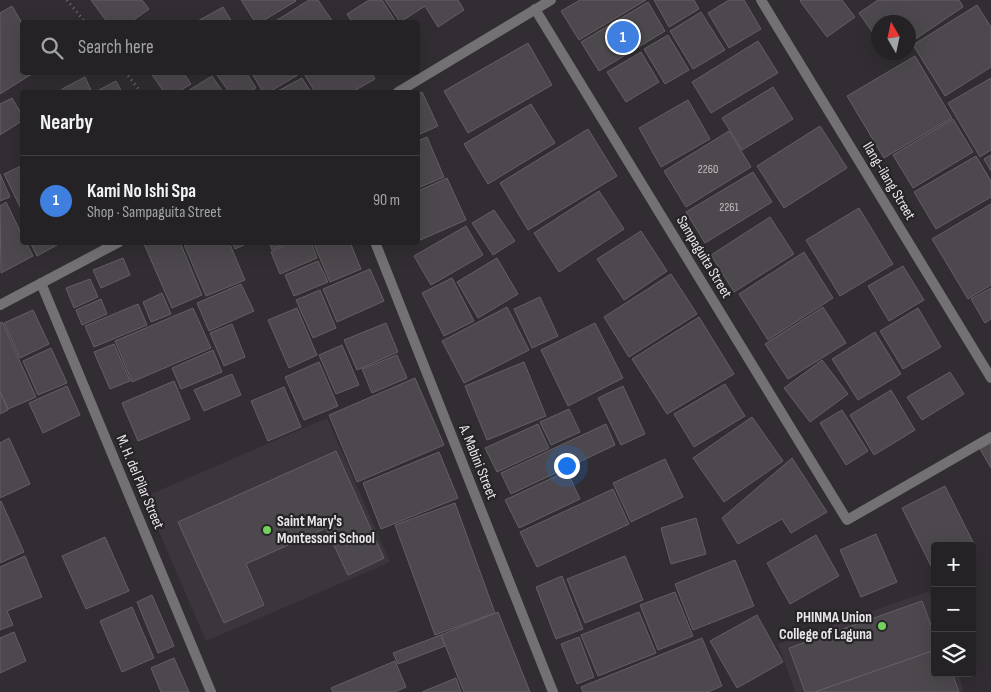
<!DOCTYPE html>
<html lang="en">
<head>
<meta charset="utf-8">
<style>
  :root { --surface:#252226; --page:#312f32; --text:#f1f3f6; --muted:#a3a4a7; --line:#423f43; --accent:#1a73e8 }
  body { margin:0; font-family:"Sofia Sans Condensed",sans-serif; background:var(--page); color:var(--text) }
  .controls { position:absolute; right:15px; bottom:15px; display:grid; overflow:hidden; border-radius:5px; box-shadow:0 5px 20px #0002 }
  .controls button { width:45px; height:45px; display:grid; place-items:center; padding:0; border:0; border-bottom:1px solid var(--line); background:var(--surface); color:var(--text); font:25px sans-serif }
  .compass { position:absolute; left:871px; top:15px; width:45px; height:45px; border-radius:50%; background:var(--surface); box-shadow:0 5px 20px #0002; rotate:351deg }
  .you { position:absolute; left:566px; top:465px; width:18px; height:18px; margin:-12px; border:4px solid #fff; border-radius:50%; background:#1a73e8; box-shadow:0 0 0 8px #1a73e833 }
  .badge { display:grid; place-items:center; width:32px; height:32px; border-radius:50%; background:var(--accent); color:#fff; font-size:16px; font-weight:700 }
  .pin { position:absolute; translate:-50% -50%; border:2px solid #fff; box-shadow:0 1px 5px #0006 }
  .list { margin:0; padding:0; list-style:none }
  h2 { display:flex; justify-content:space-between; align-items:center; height:65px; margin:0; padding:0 20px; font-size:21px }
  h2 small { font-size:16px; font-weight:400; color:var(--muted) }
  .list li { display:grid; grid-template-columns:32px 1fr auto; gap:15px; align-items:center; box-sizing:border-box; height:90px; padding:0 20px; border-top:1px solid var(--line) }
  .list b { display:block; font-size:19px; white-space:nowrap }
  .list p { margin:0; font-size:16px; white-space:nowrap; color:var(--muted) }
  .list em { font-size:16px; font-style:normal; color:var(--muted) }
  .icon { flex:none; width:28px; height:28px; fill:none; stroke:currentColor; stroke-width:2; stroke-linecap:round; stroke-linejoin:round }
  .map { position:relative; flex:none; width:991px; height:692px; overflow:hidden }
  .search { position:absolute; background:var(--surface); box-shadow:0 5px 20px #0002; left:20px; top:20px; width:400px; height:55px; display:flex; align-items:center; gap:12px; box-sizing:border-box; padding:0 18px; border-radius:5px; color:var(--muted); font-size:19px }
  .panel { position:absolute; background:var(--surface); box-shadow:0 5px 20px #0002; left:20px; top:90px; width:400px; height:155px; border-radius:5px }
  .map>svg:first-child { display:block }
  .built { fill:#3d353e }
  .building { fill:#4c484d; stroke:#645f65 }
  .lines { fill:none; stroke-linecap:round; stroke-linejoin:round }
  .path { stroke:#716e72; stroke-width:3; stroke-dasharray:1 4; stroke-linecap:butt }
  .street { stroke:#737173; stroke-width:10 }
  .poi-dot { fill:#74d25b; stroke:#272428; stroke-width:2 }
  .labels { text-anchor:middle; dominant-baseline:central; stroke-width:4.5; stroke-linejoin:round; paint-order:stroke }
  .number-label { font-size:12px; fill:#c2bec2 }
  .street-label { font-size:15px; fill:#e9e6e9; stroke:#272428 }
  .poi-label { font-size:15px; font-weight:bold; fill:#e9e6e9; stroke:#272428; text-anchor:start }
</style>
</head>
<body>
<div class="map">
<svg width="991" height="692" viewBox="0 0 991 692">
  <rect width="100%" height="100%" fill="#312d32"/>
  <g class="built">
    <polygon points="327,418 390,562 206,641 144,497"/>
    <polygon points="929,591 935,608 935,673 958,673 964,692 792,692 795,691 778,644"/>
  </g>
  <g class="building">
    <polygon points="91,0 142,0 149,9 131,22 107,22"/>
    <polygon points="241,0 295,0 296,1 261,22 255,22"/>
    <polygon points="309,0 318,0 333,22 274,22"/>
    <polygon points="369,0 382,0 396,22 352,22 347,14"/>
    <polygon points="385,0 458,0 464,10 438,27 425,6 400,22"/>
    <polygon points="580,0 646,0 579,40 561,11"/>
    <polygon points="654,0 694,0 699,9 669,27"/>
    <polygon points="729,0 744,0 761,29 729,48 708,13"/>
    <polygon points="801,0 842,0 855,17 827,37 800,1"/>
    <polygon points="878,0 959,0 963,7 908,44 908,22 878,22 878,40 859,13"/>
    <polygon points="648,2 665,31 599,71 581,42"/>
    <polygon points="977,5 991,27 991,67 945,96 913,45"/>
    <polygon points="12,6 22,23 22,72 35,72 0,94 0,13"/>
    <polygon points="223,7 232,22 196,22"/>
    <polygon points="701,12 725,50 693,69 670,31"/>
    <polygon points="668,35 689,70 665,84 644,49"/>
    <polygon points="758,41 778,73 711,113 692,82"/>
    <polygon points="528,43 552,85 468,133 444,91"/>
    <polygon points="641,52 659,82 626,102 607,72"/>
    <polygon points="915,56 952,118 884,158 847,96"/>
    <polygon points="150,72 183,72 191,84 178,92 164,92"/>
    <polygon points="215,72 246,72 256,88 249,92 229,92"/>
    <polygon points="251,72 297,72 298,75 269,92 263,92"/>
    <polygon points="303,72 371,72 375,79 352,92 315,92"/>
    <polygon points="212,76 223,92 186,92"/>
    <polygon points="85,77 92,92 63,92 62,89"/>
    <polygon points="302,78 311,92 276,92"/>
    <polygon points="991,78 991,150 980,157 948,103"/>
    <polygon points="116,81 122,92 97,92 97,91"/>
    <polygon points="773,87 793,119 742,150 722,118"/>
    <polygon points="422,92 438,126 418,135 418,94"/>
    <polygon points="12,98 22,115 22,121 0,135 0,104"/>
    <polygon points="688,100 710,139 661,167 639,128"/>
    <polygon points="531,104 555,143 488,184 464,144"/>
    <polygon points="953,119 973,152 913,188 893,155"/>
    <polygon points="820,126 847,168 784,208 757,166"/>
    <polygon points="588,129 617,176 528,230 500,183"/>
    <polygon points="729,131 751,167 686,207 664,171"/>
    <polygon points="427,137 444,177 418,188 418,141"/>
    <polygon points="991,155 991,171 984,159"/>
    <polygon points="976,156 991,181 991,197 936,229 914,192"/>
    <polygon points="21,166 22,169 22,211 4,174"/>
    <polygon points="753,172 772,202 705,243 686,212"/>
    <polygon points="0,174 10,197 0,201"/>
    <polygon points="447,178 466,220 418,241 418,191"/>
    <polygon points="599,191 624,229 559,272 534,233"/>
    <polygon points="6,202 22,235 22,242 26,242 33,256 1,273 0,206"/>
    <polygon points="991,204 991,285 968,299 932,239"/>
    <polygon points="859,208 893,264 840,296 806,240"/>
    <polygon points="494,210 515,241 493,255 472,223"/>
    <polygon points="770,217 794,254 734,292 711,255"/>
    <polygon points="466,226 483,255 431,285 414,256"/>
    <polygon points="641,231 667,271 624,300 597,259"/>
    <polygon points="30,242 56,242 57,245 37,256"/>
    <polygon points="148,242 180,242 202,295 172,308 144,244"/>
    <polygon points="183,242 229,242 245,280 206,296"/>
    <polygon points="232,242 250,242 235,249"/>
    <polygon points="269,242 289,242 272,250"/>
    <polygon points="293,242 311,242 317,258 280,274 271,252"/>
    <polygon points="313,242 350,242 361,269 330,282"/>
    <polygon points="804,252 833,298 768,340 739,294"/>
    <polygon points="123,258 130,275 101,288 93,270"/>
    <polygon points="497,258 518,294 478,318 457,282"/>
    <polygon points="318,261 328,282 294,296 285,275"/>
    <polygon points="903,266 924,300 889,321 868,286"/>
    <polygon points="370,269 384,301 337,322 323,289"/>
    <polygon points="671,274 697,314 629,357 604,317"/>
    <polygon points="452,278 474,321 444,336 422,293"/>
    <polygon points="90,279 98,297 74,308 66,288"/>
    <polygon points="241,284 254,311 209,331 197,303"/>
    <polygon points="991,288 991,319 985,323 971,299"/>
    <polygon points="320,290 336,328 313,338 296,300"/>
    <polygon points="162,293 171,314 151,322 143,302"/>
    <polygon points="540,297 558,336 532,348 514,309"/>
    <polygon points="101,299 107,314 82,325 76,310"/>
    <polygon points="138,304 147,325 94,347 85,326"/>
    <polygon points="507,307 529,350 464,383 442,341"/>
    <polygon points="823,307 846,343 788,379 765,344"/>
    <polygon points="193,308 211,348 132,382 115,341"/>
    <polygon points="297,308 317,355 289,368 268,320"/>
    <polygon points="918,308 941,347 903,369 880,331"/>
    <polygon points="33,310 49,344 20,358 4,323"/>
    <polygon points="699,317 734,374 667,414 632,359"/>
    <polygon points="2,322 36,397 8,409 0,391 0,323"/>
    <polygon points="386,323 398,352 357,370 344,340"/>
    <polygon points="595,323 623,378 568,406 541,350"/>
    <polygon points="232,324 245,357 224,366 210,333"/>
    <polygon points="875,332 901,374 858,400 832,359"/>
    <polygon points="114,344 130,381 110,389 94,352"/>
    <polygon points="342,345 359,385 336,394 319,355"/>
    <polygon points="51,348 67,383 38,395 23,361"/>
    <polygon points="213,350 222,372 181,389 172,368"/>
    <polygon points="397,355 407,378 372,393 362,369"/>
    <polygon points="822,360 848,394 810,422 784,388"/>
    <polygon points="319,362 338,406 304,420 285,377"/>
    <polygon points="524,362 546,416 487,440 465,386"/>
    <polygon points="950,372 964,394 922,420 907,397"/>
    <polygon points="232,374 241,395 204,411 194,390"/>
    <polygon points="415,378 444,445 357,482 329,415"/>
    <polygon points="174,381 190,419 138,441 122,403"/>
    <polygon points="725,384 745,416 694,447 674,414"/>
    <polygon points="67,386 80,415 43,433 29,403"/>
    <polygon points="623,386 645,434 621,445 598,398"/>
    <polygon points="284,387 301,427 268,441 251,401"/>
    <polygon points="891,390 915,430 874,455 850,415"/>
    <polygon points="0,392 8,410 0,414"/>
    <polygon points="569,409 580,432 551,445 540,422"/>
    <polygon points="842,410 868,451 846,465 820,423"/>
    <polygon points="752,417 783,461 724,502 693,458"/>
    <polygon points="538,424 549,448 497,472 485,448"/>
    <polygon points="606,424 615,445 511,494 501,473"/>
    <polygon points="9,438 30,484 0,498 0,443"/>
    <polygon points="991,443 991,468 980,449"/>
    <polygon points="336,451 384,558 348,575 326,528 246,564 264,605 224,623 178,522"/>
    <polygon points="439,452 458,498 381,529 363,483"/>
    <polygon points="792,458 827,512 791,533 782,519 738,544 722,518"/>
    <polygon points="665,459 683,497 631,522 613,483"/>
    <polygon points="567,471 580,499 519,528 505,500"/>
    <polygon points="945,486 974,544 971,546 935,546 935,564 931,566 902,508"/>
    <polygon points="613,489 629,524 537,567 520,532"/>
    <polygon points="1,501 24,552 0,563 0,502"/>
    <polygon points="455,503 495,613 435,635 395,525"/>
    <polygon points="696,518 706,554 671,564 661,528"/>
    <polygon points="876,534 897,582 861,597 840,550"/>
    <polygon points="816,535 839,576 790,604 767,563"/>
    <polygon points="105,537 129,591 86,609 62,556"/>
    <polygon points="25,556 42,597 7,611 13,625 0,630 0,567"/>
    <polygon points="625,556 643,600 585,623 567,579"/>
    <polygon points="735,560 754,606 693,630 675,584"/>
    <polygon points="562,576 583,629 556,639 536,587"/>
    <polygon points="675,592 693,636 658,650 640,605"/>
    <polygon points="152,595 174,646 158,653 137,602"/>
    <polygon points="922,601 935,636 935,650 815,692 805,692 789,648"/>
    <polygon points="132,607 154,658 122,672 100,621"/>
    <polygon points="498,612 530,692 464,692 441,635"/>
    <polygon points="639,612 656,653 598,676 581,635"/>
    <polygon points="757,615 783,662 737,688 710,641"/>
    <polygon points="14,632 26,661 0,673 0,638"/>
    <polygon points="441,635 445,646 398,664 393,653"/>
    <polygon points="579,637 594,677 577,684 561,644"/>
    <polygon points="702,638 722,686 708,692 583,692 581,687"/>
    <polygon points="935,650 935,673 952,673 959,692 815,692"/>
    <polygon points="174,658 189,692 161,692 151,668"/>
    <polygon points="395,661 406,687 395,692 333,692 331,688"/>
    <polygon points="456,678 461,692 422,692"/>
  </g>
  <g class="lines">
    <g class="path">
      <polyline points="67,0 85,22"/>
      <polyline points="125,72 141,92"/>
    </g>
    <g class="street">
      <polyline points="761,0 991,378"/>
      <polyline points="535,9 847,520 991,437"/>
      <polyline points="398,92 551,0"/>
      <polyline points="375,242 553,692"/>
      <polyline points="41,283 211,692"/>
      <polyline points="0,305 119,242"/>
    </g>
  </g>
  <g class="poi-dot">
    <circle cx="267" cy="530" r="5"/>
    <circle cx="882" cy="626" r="5"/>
  </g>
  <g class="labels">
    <g class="number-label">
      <text x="708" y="169">2260</text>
      <text x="729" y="207">2261</text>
    </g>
    <g class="street-label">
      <text transform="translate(889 181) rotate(59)">Ilang-ilang Street</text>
      <text transform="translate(704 257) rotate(59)">Sampaguita Street</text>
      <text transform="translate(478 462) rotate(68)">A. Mabini Street</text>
      <text transform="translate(140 482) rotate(67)">M. H. del Pilar Street</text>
    </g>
    <g class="poi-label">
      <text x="277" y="521">Saint Mary's<tspan x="277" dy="17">Montessori School</tspan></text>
      <text x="872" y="617" text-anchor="end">PHINMA Union<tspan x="872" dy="17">College of Laguna</tspan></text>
    </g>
  </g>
</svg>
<div class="controls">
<button>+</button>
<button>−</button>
<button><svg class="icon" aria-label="layers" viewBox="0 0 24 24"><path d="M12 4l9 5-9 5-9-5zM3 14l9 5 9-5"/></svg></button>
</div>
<svg class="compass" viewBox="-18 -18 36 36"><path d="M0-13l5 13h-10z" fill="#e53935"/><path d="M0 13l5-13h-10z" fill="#a3a4a7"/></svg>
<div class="you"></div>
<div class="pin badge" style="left:623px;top:37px;background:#3f7fe0">1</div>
<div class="search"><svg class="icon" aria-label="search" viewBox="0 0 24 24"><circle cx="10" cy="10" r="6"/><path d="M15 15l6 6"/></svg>Search here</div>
<section class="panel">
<h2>Nearby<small></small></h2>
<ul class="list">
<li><span class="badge" style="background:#3f7fe0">1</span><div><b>Kami No Ishi Spa</b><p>Shop · Sampaguita Street</p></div><em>90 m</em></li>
</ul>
</section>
</div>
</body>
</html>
